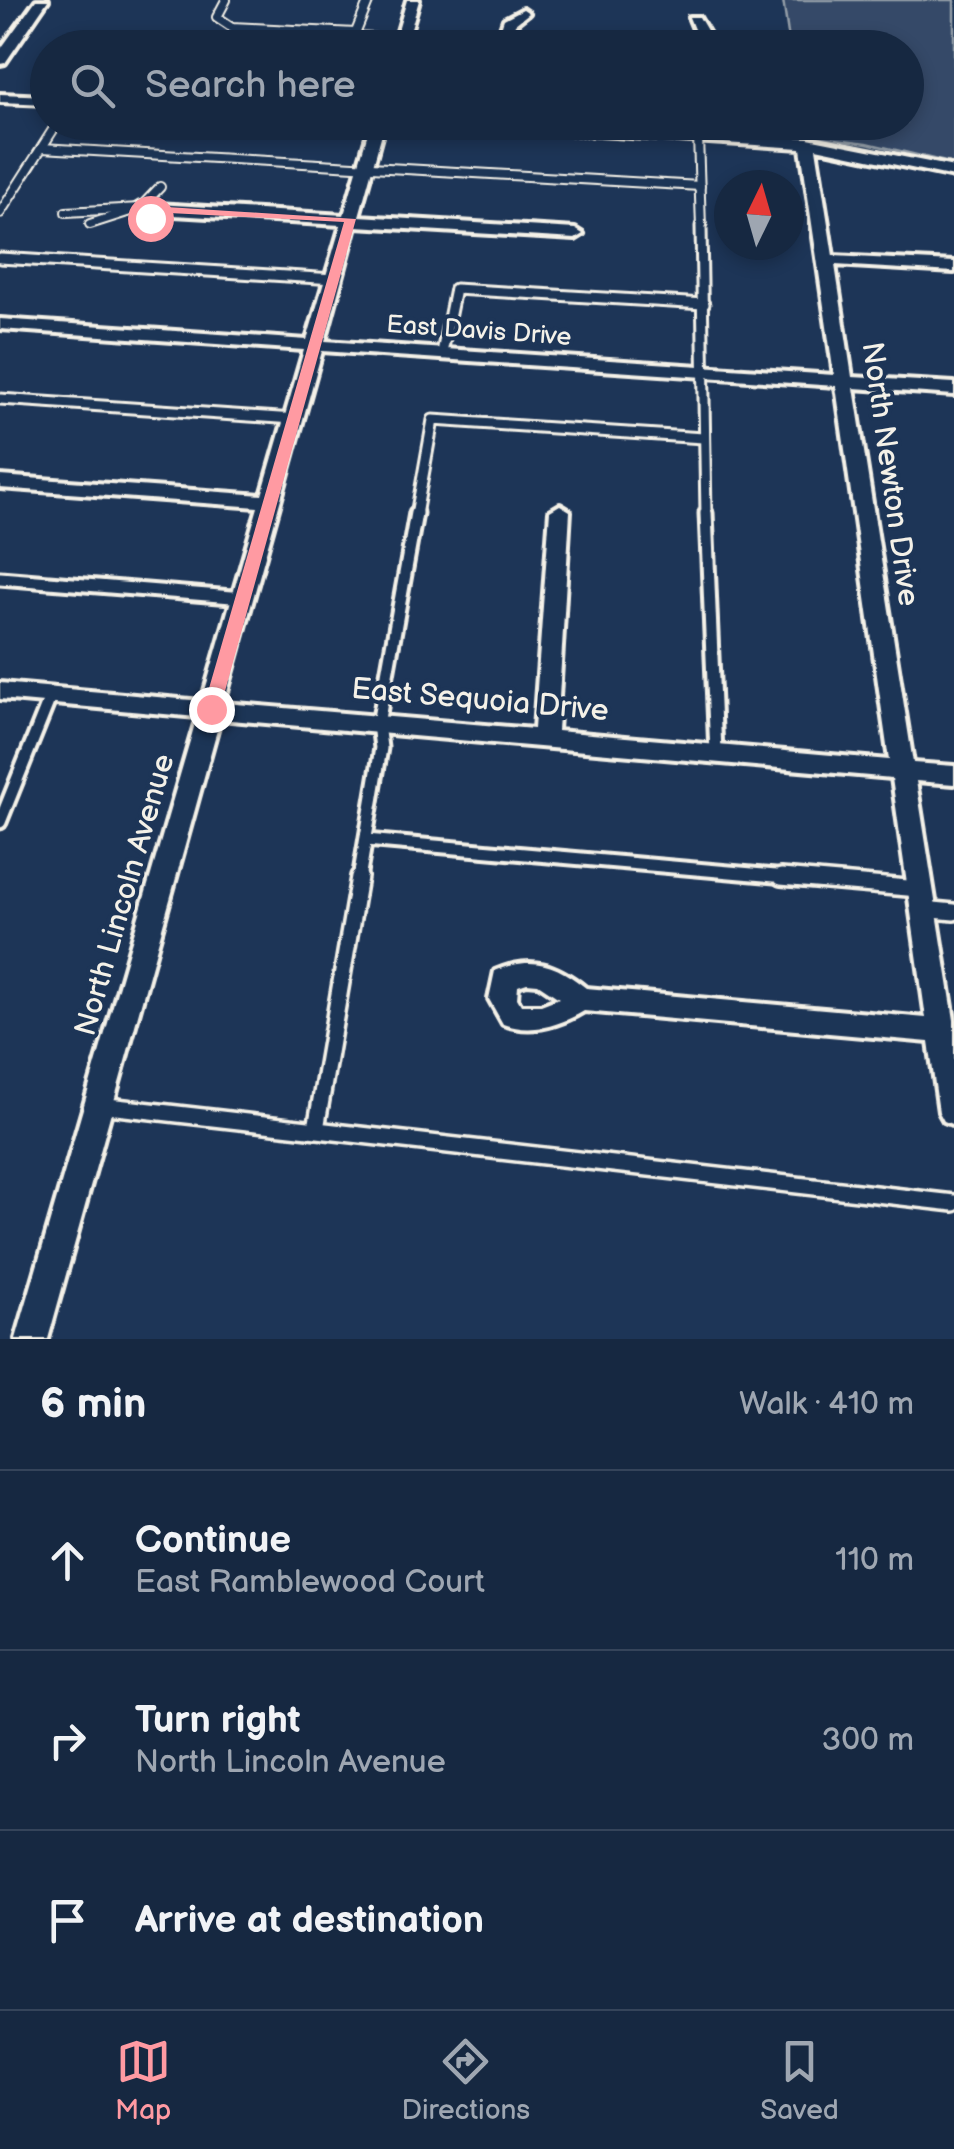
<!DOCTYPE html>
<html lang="en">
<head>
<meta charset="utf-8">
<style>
  :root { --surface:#162841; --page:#1f3048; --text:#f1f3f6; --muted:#9ea6b1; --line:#35445a; --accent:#ff9aa2 }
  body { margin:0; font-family:"Balsamiq Sans",sans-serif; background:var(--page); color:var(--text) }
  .compass { position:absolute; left:714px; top:170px; width:90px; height:90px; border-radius:50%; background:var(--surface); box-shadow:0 5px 15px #0003; rotate:5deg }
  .stop { position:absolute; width:30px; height:30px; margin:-22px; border:8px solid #ff9aa2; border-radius:50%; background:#fff }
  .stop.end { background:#ff9aa2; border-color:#fff; box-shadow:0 2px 10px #0008 }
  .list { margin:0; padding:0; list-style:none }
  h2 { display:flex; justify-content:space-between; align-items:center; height:130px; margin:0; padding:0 40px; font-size:42px }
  h2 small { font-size:32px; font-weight:400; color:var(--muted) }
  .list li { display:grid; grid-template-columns:65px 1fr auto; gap:30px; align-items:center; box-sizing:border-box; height:180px; padding:0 40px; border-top:2px solid var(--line) }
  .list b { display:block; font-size:38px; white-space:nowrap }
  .list p { margin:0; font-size:32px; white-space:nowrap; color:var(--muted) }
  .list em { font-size:32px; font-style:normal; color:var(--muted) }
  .icon { flex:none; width:55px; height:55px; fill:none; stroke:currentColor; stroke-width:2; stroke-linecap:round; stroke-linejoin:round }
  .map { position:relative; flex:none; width:954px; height:1339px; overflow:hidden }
  .search { position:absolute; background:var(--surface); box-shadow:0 5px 15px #0003; left:30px; right:30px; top:30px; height:110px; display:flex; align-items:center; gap:25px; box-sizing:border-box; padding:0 35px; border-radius:55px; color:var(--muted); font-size:38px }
  .sheet { height:670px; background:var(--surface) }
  nav { display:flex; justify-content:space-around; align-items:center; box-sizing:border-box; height:140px; border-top:2px solid var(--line); background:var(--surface); font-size:28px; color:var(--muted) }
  nav a { display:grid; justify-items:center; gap:5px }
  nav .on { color:var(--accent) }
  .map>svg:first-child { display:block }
  .green { fill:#354a67; stroke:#949ea8; stroke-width:2.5 }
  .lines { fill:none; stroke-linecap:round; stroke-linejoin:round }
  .service-far3-casing { stroke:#f4f1e8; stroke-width:12 }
  .service-far2-casing { stroke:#f4f1e8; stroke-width:15 }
  .service-far1-casing { stroke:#f4f1e8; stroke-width:19 }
  .service-casing { stroke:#f4f1e8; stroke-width:22 }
  .minor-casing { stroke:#f4f1e8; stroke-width:8 }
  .service-far3 { stroke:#1d3557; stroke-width:8 }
  .service-far2 { stroke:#1d3557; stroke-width:9 }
  .service-far1 { stroke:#1d3557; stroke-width:11 }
  .service { stroke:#1d3557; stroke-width:15 }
  .minor { fill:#1d3557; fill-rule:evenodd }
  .route { fill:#ff9aa2 }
  .labels { text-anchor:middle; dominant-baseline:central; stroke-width:8; stroke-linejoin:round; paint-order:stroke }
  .far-street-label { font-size:25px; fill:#f4f1e8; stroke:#1d3557 }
  .street-label { font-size:30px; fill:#f4f1e8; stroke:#1d3557 }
</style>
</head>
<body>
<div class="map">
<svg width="954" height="1339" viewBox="0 0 954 1339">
  <rect width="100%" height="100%" fill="#1d3557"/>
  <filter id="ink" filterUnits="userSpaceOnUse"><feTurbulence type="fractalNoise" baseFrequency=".01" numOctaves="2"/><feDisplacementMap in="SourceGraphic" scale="20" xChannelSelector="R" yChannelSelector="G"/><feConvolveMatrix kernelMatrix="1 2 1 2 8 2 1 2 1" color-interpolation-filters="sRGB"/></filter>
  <g filter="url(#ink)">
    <polygon class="green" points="783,0 954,0 954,164 867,143 804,135 802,123 906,122 906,48 790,47"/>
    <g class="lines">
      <g class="service-far3-casing">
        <g id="service-far3">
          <polyline points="226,0 217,17 232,27 356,33"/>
          <polyline points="369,0 354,37 401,39"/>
          <polyline points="698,136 701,228"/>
          <polyline points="42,148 700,186"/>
          <polyline points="66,212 140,208 151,218 148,226"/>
          <polyline points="0,213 58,122"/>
          <polyline points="90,224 140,208 160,187"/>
        </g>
      </g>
      <g class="service-far2-casing">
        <g id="service-far2">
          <polyline points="701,226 706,515"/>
          <polyline points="0,258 334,279"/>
          <polyline points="442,353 455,289 704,304"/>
          <polyline points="0,399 294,419"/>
          <polyline points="416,515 433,420 703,438"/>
        </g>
      </g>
      <g class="service-far1-casing">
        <g id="service-far1">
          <polyline points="706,513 716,753"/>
          <polyline points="0,578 244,598"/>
          <polyline points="0,822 51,695"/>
          <polyline points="366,840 809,879"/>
          <polyline points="359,879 381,748 378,724 416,513"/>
        </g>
      </g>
      <g class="service-casing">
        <g id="service">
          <polyline points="781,877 919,889"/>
          <polyline points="923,909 954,912"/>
          <polyline points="99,1105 954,1203"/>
          <polyline points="316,1129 359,877"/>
        </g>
      </g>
      <g class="minor-casing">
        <g id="minor">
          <polygon points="36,0 48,0 5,63 0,64 0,50"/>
          <polygon points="407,0 419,0 409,35 497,40 504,19 523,9 529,13 515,24 510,41 574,44 580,48 407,43 406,48 393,48"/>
          <polygon points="689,17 699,17 712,39 711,48 697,48 698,39"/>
          <polygon points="0,94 48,96 48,104 0,102"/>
          <path d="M371 122H385L359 216 575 229 583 234 575 239 356 226 325 341 834 375 801 148 456 126 449 122H535L808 138 954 167V177L816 148 833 256 954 262V272L835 265 852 377 954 383V395L854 388 913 763 954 766V784L916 781 954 1020V1125L944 1121 939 1112 929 1042 584 1011C559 1026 531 1034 503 1024L489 999 495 971C532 955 556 964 586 988L926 1018 892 778 220 719 48 1339H16L197 717 0 699V683L202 701 258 507 0 488V476L262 495 304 350 0 329V319L307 340 341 225 140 213 132 208 140 203 344 215ZM322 351 836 386 889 760 557 731 570 511 560 505 550 511 534 729 224 703ZM527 983 538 984 559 998 541 1005H521L517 998 518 986Z"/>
        </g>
      </g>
      <use href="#service-far3" class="service-far3"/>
      <use href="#service-far2" class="service-far2"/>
      <use href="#service-far1" class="service-far1"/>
      <use href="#service" class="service"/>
      <use href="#minor" class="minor"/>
    </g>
  </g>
  <polygon class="route" points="136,205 356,219 220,709 211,715 203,709 344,222 150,212 156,218 150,222"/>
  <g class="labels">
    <g class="far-street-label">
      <text transform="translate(479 331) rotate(4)">East Davis Drive</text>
    </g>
    <g class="street-label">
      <text transform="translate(890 474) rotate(82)">North Newton Drive</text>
      <text transform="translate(480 700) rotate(5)">East Sequoia Drive</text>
      <text transform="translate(125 895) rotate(-74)">North Lincoln Avenue</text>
    </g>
  </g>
</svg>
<svg class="compass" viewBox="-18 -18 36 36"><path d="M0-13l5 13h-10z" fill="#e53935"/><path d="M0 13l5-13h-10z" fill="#9ea6b1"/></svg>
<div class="stop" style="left:150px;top:218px"></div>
<div class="stop end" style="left:211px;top:709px"></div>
<div class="search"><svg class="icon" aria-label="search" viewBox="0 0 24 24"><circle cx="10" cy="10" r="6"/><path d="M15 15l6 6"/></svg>Search here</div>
</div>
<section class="sheet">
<h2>6 min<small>Walk · 410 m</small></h2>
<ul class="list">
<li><svg class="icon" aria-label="ahead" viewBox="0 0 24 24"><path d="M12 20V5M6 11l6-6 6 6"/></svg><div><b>Continue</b><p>East Ramblewood Court</p></div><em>110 m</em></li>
<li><svg class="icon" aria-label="right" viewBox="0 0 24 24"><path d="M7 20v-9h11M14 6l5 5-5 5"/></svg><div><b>Turn right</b><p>North Lincoln Avenue</p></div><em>300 m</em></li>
<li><svg class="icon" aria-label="arrive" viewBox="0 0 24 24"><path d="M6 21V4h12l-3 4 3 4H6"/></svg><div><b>Arrive at destination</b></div></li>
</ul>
</section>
<nav>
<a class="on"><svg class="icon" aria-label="map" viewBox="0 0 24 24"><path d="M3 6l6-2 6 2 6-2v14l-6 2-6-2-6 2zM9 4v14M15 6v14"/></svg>Map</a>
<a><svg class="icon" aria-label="directions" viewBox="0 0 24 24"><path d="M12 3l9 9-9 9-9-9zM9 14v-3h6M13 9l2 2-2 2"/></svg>Directions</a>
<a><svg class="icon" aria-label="saved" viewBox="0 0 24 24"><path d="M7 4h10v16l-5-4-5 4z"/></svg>Saved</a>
</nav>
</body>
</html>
